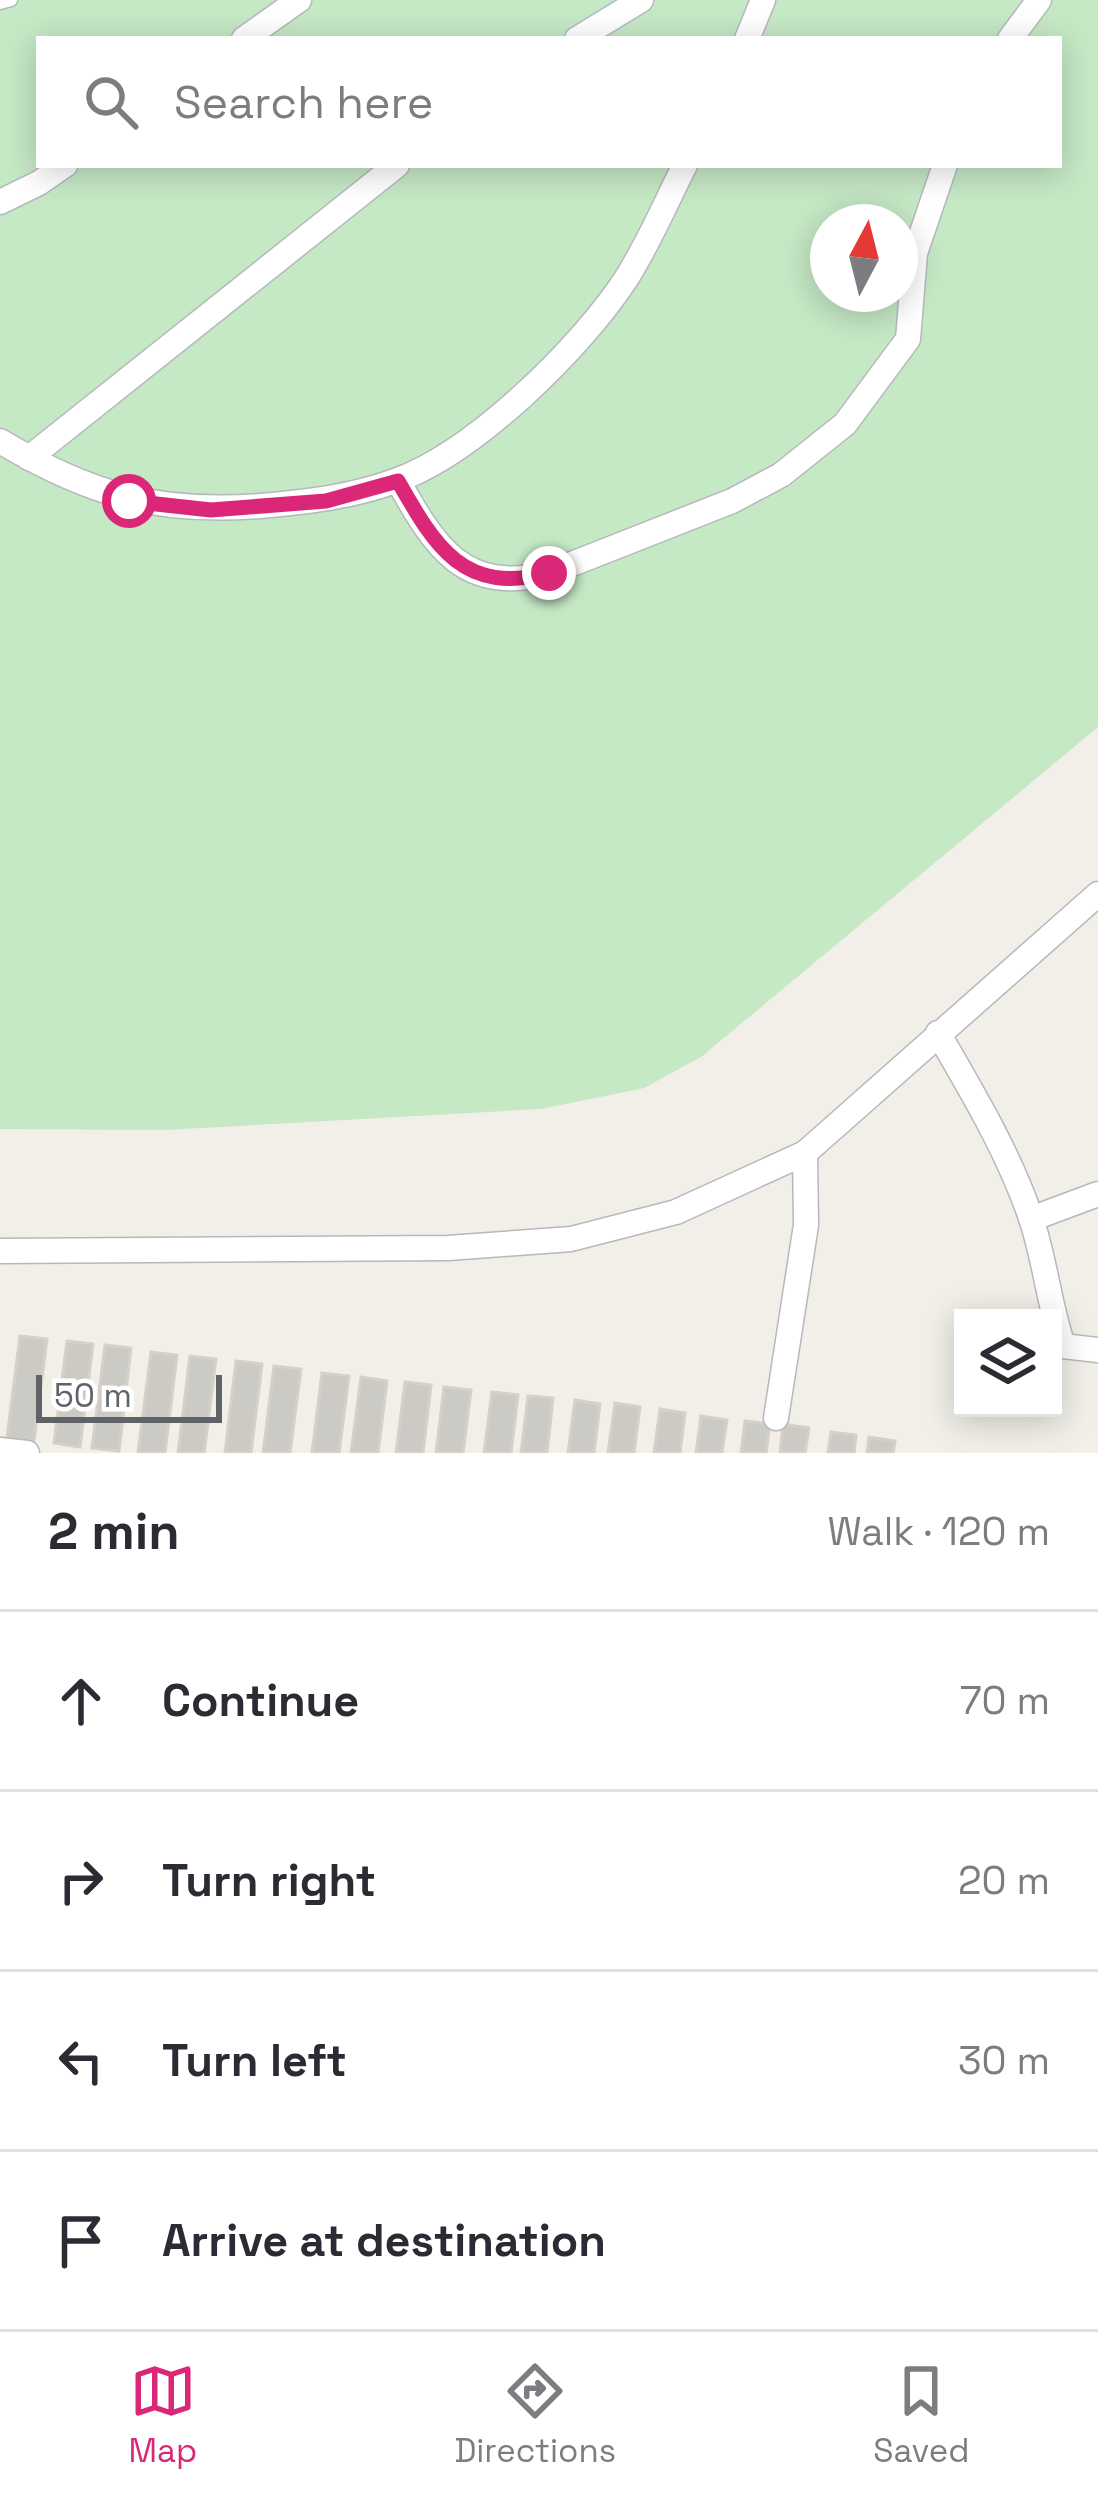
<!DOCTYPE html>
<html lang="en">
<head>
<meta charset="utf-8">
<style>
  :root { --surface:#fff; --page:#f7f7f7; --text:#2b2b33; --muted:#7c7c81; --line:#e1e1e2; --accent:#db2777 }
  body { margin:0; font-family:"Space Grotesk",sans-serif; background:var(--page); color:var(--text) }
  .controls { position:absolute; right:36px; bottom:36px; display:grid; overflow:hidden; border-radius:0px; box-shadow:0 6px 30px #0003 }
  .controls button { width:108px; height:108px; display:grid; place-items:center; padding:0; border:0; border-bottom:3px solid var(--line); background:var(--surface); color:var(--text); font:60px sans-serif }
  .compass { position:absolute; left:810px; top:204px; width:108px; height:108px; border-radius:50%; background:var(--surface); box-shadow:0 6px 30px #0003; rotate:7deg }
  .scale { position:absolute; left:36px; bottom:30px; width:186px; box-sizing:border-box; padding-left:12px; border:6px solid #5f6368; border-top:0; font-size:33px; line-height:42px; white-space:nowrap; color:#5f6368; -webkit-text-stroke:9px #fff; paint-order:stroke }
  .stop { position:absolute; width:36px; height:36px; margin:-27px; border:9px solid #db2777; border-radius:50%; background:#fff }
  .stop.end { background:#db2777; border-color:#fff; box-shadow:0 3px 12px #0008 }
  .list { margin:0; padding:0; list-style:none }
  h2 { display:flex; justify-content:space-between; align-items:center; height:156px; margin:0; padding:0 48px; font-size:51px }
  h2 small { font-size:39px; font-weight:400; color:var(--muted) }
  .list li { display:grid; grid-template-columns:78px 1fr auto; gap:36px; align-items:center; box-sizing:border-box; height:180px; padding:0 48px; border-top:3px solid var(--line) }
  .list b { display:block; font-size:45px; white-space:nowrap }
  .list em { font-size:39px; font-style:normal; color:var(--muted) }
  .icon { flex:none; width:66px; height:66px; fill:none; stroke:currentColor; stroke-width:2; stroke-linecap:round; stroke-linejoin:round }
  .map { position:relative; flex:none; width:1098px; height:1453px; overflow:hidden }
  .search { position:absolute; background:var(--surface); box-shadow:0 6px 30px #0003; left:36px; right:36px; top:36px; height:132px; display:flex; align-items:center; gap:30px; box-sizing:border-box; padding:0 42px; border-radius:0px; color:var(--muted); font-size:45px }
  .sheet { height:876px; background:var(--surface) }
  nav { display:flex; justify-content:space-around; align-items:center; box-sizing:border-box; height:168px; border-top:3px solid var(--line); background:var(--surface); font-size:33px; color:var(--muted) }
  nav a { display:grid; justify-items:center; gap:6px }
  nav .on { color:var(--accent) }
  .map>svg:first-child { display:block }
  .green { fill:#c5e8c5; fill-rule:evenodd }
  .building { fill:#cccac5; stroke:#d6d1c6; stroke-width:3 }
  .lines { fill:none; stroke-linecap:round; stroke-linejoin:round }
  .lane-casing { stroke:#b5b8bc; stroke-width:15 }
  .street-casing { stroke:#b5b8bc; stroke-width:27 }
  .lane { stroke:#fff; stroke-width:12 }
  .street { stroke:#fff; stroke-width:24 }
  .route { stroke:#db2777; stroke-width:15 }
</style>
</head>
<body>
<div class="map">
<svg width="1098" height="1453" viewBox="0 0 1098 1453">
  <rect width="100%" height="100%" fill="#f1efe8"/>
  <path class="green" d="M0 0H1098V727L701 1057 644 1088 541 1109 164 1130 0 1129ZM39 39H1059V165H39ZM828 222H900V294H828Z"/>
  <g class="building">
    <polygon points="20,1336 47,1339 34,1441 7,1438"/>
    <polygon points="67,1341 93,1344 80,1447 54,1443"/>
    <polygon points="105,1345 131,1348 119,1451 92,1448"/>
    <polygon points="151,1352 177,1355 165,1453 138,1453"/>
    <polygon points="190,1356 216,1359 204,1453 178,1453"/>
    <polygon points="236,1361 262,1364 251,1453 225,1453"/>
    <polygon points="274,1366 301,1369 290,1453 263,1453"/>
    <polygon points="322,1373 349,1376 339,1453 312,1453"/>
    <polygon points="361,1377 387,1381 378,1453 351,1453"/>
    <polygon points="405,1382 431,1385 423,1453 396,1453"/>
    <polygon points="444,1387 471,1390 463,1453 436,1453"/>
    <polygon points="492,1392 518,1395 511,1453 484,1453"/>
    <polygon points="528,1396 553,1398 547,1453 521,1453"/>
    <polygon points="575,1400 600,1404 594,1453 568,1453"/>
    <polygon points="615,1403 640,1407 634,1453 608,1453"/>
    <polygon points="660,1409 685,1413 680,1453 654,1453"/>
    <polygon points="701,1416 727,1420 722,1453 696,1453"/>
    <polygon points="745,1421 770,1424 766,1453 741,1453"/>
    <polygon points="783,1424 809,1428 805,1453 780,1453"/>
    <polygon points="831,1432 856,1435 854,1453 828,1453"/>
    <polygon points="869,1437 895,1441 893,1453 867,1453"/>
  </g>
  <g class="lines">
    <g class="lane-casing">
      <polyline id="lane" points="0,3 11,0"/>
    </g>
    <g class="street-casing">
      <g id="street">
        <polyline points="244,39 299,0"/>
        <polyline points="577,39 641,0"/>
        <polyline points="747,39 763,0"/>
        <polyline points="1010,39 1039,0"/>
        <polyline points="0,202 39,183 65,165"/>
        <path d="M0 441C88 494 158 514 260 506 307 502 351 497 395 481 474 453 580 349 626 279 649 243 666 202 685 165"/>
        <polyline points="29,458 397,165"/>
        <path d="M398 481C435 547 464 595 549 573L732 501 781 475 845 424 908 339 915 253 945 165"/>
        <path d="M938 1033C972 1092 1009 1153 1031 1218 1045 1260 1049 1304 1063 1346L1098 1350"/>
        <polyline points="1031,1219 1098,1194"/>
        <polyline points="0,1251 448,1248 571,1239 676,1212 805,1153 1098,894"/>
        <polyline points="776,1418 806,1225 805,1153"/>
        <polyline points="0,1450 27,1453"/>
      </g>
    </g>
    <use href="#lane" class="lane"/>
    <use href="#street" class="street"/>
  </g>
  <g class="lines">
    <path class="route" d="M129 501 211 510 326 501 398 481C436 548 464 595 549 573"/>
  </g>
</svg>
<div class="controls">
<button><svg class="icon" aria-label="layers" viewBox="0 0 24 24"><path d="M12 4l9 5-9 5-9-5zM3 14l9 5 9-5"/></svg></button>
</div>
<svg class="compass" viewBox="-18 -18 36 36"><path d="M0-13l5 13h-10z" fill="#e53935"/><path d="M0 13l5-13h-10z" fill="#7c7c81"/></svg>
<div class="scale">50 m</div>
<div class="stop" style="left:129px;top:501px"></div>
<div class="stop end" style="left:549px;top:573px"></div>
<div class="search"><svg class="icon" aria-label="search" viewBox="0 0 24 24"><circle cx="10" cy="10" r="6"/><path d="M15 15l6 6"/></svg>Search here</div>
</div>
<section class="sheet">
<h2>2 min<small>Walk · 120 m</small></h2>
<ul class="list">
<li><svg class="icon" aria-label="ahead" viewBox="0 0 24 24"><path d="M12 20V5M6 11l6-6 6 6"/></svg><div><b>Continue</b></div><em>70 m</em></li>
<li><svg class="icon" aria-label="right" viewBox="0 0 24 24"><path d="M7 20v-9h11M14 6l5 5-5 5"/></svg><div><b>Turn right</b></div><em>20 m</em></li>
<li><svg class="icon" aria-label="left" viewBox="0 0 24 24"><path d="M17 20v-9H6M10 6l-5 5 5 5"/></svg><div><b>Turn left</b></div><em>30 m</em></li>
<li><svg class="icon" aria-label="arrive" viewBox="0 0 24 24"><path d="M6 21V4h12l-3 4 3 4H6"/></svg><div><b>Arrive at destination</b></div></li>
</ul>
</section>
<nav>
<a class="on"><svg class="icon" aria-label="map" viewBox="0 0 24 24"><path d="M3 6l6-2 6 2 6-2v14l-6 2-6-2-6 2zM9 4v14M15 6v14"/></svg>Map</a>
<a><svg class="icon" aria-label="directions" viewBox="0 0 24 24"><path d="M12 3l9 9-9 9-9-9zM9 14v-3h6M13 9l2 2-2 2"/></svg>Directions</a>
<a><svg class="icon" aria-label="saved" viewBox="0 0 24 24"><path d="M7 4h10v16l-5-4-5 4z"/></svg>Saved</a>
</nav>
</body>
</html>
